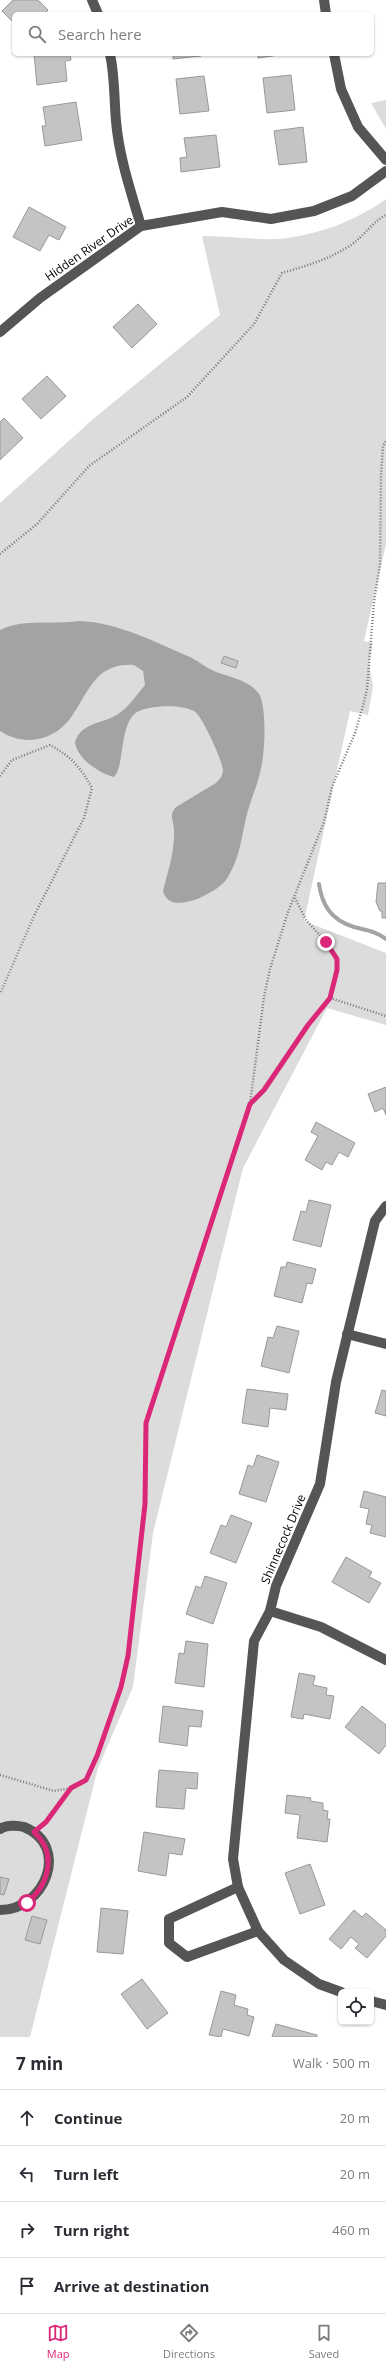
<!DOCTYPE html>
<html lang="en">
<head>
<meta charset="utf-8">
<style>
  :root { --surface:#fff; --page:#f7f7f7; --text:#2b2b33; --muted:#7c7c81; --line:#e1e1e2; --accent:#db2777 }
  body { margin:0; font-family:"Open Sans",sans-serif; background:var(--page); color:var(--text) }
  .controls { position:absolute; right:12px; bottom:12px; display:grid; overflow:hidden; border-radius:6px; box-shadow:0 1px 3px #0004 }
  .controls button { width:36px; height:36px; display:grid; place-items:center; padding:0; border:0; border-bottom:1px solid var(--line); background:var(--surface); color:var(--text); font:20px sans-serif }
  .stop { position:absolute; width:12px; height:12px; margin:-9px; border:3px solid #db2777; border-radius:50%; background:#fff }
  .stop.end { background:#db2777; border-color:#fff; box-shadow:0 1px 4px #0008 }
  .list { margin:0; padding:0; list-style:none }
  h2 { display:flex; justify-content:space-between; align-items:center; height:52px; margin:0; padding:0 16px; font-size:17px }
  h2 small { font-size:13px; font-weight:400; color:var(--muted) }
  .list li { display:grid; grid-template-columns:26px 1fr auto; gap:12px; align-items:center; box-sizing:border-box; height:56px; padding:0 16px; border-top:1px solid var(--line) }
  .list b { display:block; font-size:15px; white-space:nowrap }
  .list em { font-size:13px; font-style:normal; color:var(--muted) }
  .icon { flex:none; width:22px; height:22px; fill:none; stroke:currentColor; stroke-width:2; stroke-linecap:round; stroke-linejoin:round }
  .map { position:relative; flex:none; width:386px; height:2037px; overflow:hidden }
  .search { position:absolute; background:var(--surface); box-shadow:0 1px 3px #0004; left:12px; right:12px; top:12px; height:44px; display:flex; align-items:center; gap:10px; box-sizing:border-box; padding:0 14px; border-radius:6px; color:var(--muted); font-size:15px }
  .sheet { height:276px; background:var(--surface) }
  nav { display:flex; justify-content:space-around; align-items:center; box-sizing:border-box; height:56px; border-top:1px solid var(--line); background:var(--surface); font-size:11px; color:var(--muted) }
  nav a { display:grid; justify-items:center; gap:2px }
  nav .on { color:var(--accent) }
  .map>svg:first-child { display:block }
  .green { fill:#dcdcdc }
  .water { fill:#a3a3a3 }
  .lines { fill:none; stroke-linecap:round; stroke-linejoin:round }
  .stream { stroke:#a3a3a3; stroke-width:4 }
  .building { fill:#c4c4c4; stroke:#999 }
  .path { stroke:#777; stroke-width:2.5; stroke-dasharray:1 2; stroke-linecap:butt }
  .minor { stroke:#555; stroke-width:10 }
  .route { stroke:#db2777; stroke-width:5 }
  .labels { text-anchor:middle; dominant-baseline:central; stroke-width:3; stroke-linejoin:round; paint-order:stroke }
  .street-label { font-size:12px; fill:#000; stroke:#fff }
</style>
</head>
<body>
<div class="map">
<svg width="386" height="2037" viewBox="0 0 386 2037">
  <rect width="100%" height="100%" fill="#fff"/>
  <g class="green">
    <polygon points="386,100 386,129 371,103"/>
    <path d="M386 199V544L364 641 373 643 369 663 373 687 368 715 350 711 304 921 386 953V1025L327 1008 243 1168 153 1533 133 1687 98 1768 30 2037H0V503L92 420 220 315 202 236C227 236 253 240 278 239 315 236 356 221 386 199Z"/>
  </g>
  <path class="water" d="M79 621C117 622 155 642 190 657 198 661 205 667 214 671 228 677 250 680 259 694 267 707 265 753 261 768 258 784 251 799 247 814 242 834 240 857 229 875 225 883 217 889 209 893 198 900 168 912 163 891 168 871 175 851 174 829 173 819 169 815 176 807L216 783C219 780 223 776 223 770 222 760 202 715 194 711 181 704 150 705 137 712 119 723 125 766 114 777 99 773 77 759 75 742 82 720 106 725 122 711 131 704 138 693 145 685L143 671 134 665C122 664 109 667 100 675 88 686 81 703 72 716 55 741 25 747 0 731V630C23 618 54 625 79 621Z"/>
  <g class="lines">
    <path class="stream" d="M319 884C322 905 331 920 354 927 365 930 376 931 386 939"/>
  </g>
  <g class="building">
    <polygon points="13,0 38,0 48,10 44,14 14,14 14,23 2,11"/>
    <polygon points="34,54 70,54 71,60 65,61 67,81 37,85"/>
    <polygon points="173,54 201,54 201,56 173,59"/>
    <polygon points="258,54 286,54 258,58"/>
    <polygon points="291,75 295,110 267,113 263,78"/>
    <polygon points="204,76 209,111 180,114 176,79"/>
    <polygon points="76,102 82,140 45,146 42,126 46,126 43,107"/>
    <polygon points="303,127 307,162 279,165 274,131"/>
    <polygon points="216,135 220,167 181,172 180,158 187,157 184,138"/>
    <polygon points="29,207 66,227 59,240 49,235 40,251 13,237"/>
    <polygon points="138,304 157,324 132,348 113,327"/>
    <polygon points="47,376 66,396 41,419 22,399"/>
    <polygon points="4,418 23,438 0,460 0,422"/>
    <polygon points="224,656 238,661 236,668 221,663"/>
    <polygon points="378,883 386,883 386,918 382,918 382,911 380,911 376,902"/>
    <polygon points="386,1087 386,1115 383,1108 375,1112 368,1094"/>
    <polygon points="316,1122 355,1143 348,1157 339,1152 332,1165 326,1162 322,1170 305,1160 318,1136 311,1132"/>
    <polygon points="309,1200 331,1205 321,1247 293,1240 301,1211 306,1212"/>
    <polygon points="287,1262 316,1269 312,1284 307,1283 302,1303 274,1296 281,1267 286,1267"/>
    <polygon points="277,1326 299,1331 289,1373 261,1366 268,1337 273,1338"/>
    <polygon points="247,1389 288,1394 286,1410 270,1408 268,1427 242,1423"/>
    <polygon points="382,1390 386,1391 386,1416 375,1413"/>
    <polygon points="257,1455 279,1462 266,1502 239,1494 248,1465 253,1467"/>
    <polygon points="364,1491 386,1497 386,1537 370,1533 372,1525 366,1524 369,1509 360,1507"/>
    <polygon points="231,1515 252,1523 236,1563 210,1553 221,1525 226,1527"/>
    <polygon points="346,1557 372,1572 369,1577 381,1583 369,1603 332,1582"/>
    <polygon points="205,1576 227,1583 213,1624 186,1614 196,1586 201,1588"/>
    <polygon points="186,1641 208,1644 204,1687 175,1683 179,1653 184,1654"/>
    <polygon points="299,1673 315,1676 313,1685 327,1688 326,1695 334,1696 330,1719 304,1714 303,1719 291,1717"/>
    <polygon points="163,1706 203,1711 201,1727 189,1726 187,1746 159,1742"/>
    <polygon points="362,1706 386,1725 386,1745 379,1754 345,1727"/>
    <polygon points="159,1770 198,1773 197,1789 186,1788 184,1809 156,1807"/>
    <polygon points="287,1795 311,1798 310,1801 323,1803 323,1810 328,1811 327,1819 330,1819 327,1842 297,1838 300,1815 285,1813"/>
    <polygon points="144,1832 185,1839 182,1855 169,1853 166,1876 138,1871"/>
    <polygon points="310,1864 325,1905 300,1914 285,1873"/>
    <polygon points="0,1877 9,1879 4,1895 0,1894"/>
    <polygon points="101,1908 128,1911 123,1954 97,1952"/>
    <polygon points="354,1910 362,1917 366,1913 386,1930 386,1936 367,1958 355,1948 359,1944 351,1937 341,1949 329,1939"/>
    <polygon points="32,1916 47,1920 40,1944 25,1940"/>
    <polygon points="142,1979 168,2013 147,2029 121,1994"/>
    <polygon points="221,1991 236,1995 234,2005 248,2009 247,2015 254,2017 249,2036 223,2029 221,2037 209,2035"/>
    <polygon points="276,2024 317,2035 317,2037 272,2037"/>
  </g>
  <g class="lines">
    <g class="path">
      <path d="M0 554 37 524 89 466 187 397 254 324 282 273C306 266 330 259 351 245 364 236 372 222 386 215"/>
      <path d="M0 776 12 760 50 745C72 757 80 767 92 788L84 818 34 916 0 994"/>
      <polyline points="330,998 386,1016"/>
      <polyline points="251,1104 264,1090 308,1025 330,998 337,970 337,959 326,942 306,920 294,896"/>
      <polyline points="0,1775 54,1791 71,1788 86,1780 97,1756 121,1687 128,1656 145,1504 146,1423 250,1104 264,997 270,969 288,912 324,822 332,787 355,733 363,706 367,689 374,602 380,564 381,475 383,446 386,441"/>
      <polyline points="42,1825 70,1789"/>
    </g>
    <g class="minor">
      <polyline points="92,0 98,14"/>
      <polyline points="324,0 326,14"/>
      <path d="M110 54C115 77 114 99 116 121 119 157 131 192 141 226"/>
      <polyline points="334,54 341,89 358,127 386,160"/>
      <polyline points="0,332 40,298 141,226 222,212 271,219 314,211 352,196 386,171"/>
      <polyline points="347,1334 386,1344"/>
      <polyline points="270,1611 321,1627 386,1660"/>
      <path d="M0 1829C6 1825 17 1825 24 1827 71 1846 45 1910 0 1910"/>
      <polyline points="238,1887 169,1919 169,1943 187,1957 258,1931"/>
      <polyline points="341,1992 319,1984 284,1960 258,1931 238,1887 233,1859 254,1641 270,1611 276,1586 320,1484 336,1382 375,1221 386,1206"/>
      <polyline points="371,2001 386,2005"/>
    </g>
  </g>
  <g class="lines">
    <path class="route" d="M27 1903C50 1883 57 1853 34 1832L46 1822 71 1788 86 1780 97 1756 121 1687 128 1656 145 1504 146 1423 250 1104 264 1090 308 1025 330 998 337 970V959L326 942"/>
  </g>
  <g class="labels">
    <g class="street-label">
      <text transform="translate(89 248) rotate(-35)">Hidden River Drive</text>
      <text transform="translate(283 1539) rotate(-67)">Shinnecock Drive</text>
    </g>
  </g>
</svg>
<div class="controls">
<button><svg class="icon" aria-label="locate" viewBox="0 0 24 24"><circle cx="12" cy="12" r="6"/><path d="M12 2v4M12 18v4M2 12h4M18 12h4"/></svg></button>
</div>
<div class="stop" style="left:27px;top:1903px"></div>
<div class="stop end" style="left:326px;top:942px"></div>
<div class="search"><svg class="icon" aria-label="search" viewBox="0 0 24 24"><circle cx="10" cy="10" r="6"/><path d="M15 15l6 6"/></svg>Search here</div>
</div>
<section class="sheet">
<h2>7 min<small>Walk · 500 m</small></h2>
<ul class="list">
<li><svg class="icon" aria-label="ahead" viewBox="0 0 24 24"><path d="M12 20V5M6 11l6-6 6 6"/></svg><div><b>Continue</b></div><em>20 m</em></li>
<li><svg class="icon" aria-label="left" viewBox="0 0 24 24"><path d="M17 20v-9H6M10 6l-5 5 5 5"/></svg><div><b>Turn left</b></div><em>20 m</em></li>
<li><svg class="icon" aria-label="right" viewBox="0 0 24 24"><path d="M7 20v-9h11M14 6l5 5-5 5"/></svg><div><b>Turn right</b></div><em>460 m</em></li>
<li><svg class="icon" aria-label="arrive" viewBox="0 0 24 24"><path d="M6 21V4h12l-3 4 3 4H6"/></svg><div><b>Arrive at destination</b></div></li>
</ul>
</section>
<nav>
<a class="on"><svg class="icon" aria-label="map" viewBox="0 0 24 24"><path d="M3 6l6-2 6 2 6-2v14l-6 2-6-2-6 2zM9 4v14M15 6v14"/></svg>Map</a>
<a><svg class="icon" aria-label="directions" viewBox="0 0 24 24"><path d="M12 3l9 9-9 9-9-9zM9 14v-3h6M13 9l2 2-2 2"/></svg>Directions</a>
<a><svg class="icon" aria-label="saved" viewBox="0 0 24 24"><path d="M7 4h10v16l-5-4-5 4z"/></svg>Saved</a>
</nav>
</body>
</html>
